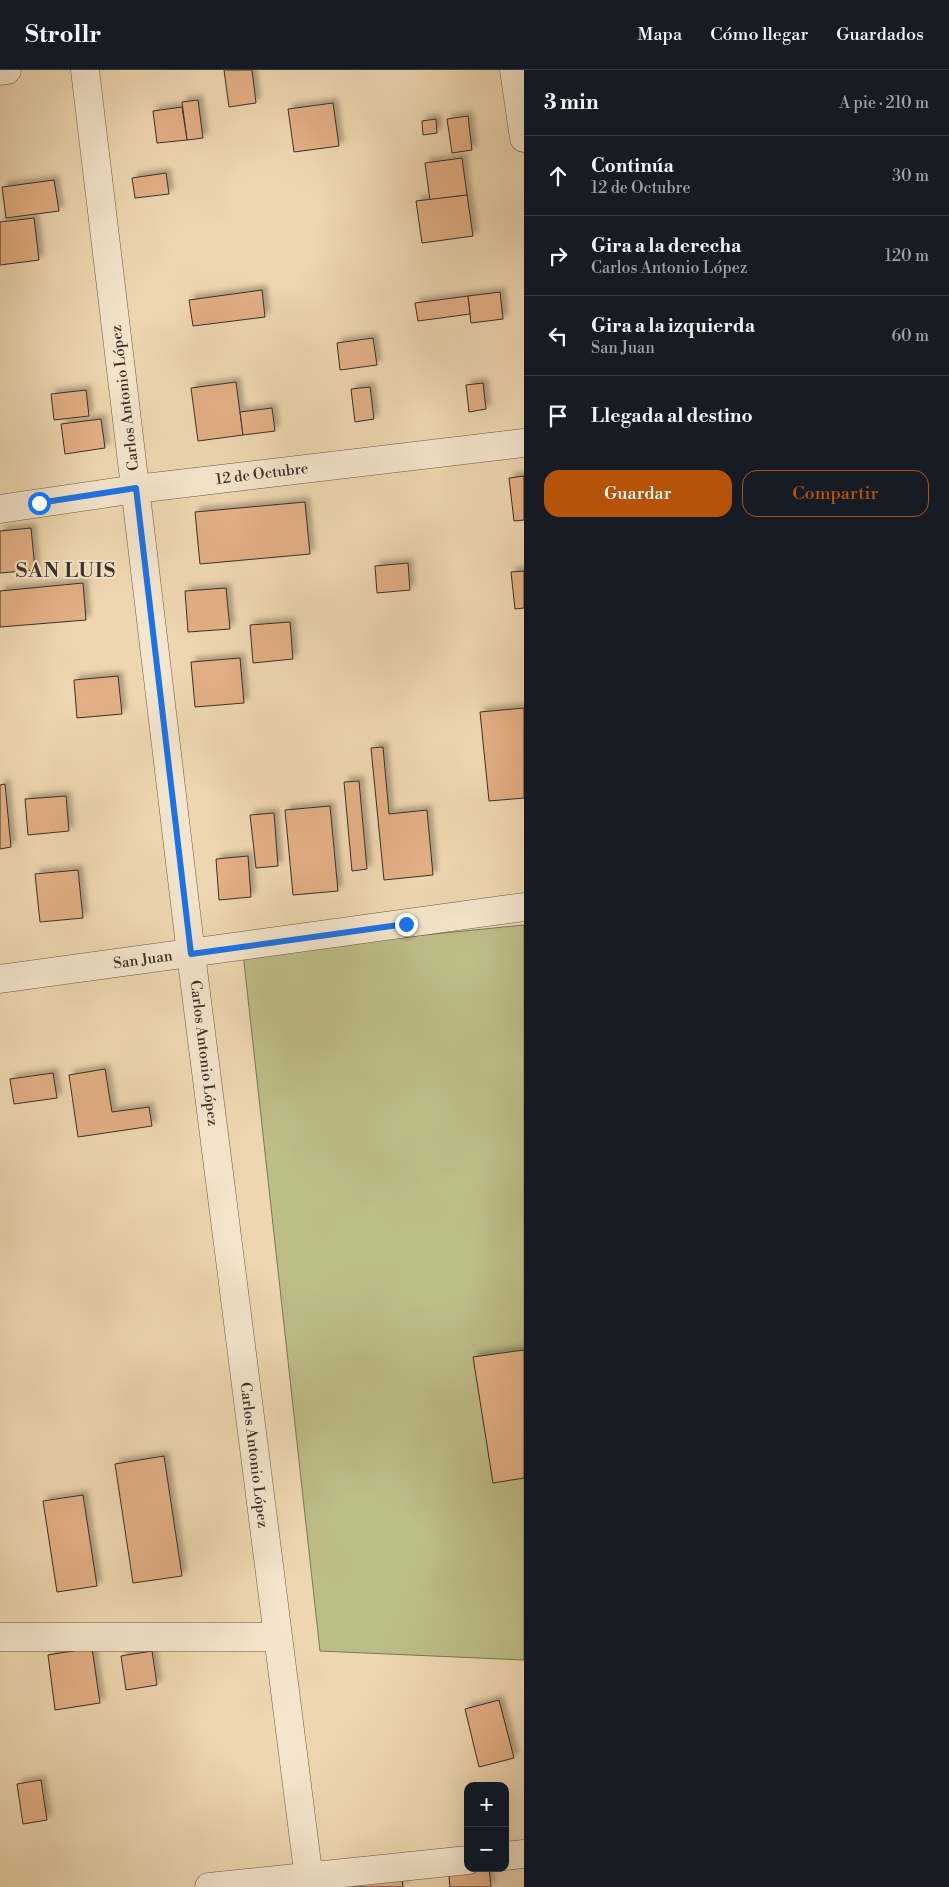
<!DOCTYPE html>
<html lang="es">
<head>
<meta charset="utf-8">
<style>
  :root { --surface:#171b24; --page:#20242c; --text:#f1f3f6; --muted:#9ea1a6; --line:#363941; --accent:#b45309 }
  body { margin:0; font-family:"Libre Bodoni",serif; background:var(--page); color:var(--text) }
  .controls { position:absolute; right:15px; bottom:15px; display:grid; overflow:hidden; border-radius:10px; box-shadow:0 5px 20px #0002 }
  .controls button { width:45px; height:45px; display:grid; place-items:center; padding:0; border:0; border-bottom:1px solid var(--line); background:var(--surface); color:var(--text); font:25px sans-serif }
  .stop { position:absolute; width:15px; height:15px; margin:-11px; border:4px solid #1a73e8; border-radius:50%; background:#fff }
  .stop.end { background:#1a73e8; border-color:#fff; box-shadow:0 1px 5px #0008 }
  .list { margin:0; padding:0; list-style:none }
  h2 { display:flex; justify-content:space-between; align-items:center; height:65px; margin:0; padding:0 20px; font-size:21px }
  h2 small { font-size:16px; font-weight:400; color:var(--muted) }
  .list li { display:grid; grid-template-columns:32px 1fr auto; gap:15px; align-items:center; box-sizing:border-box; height:80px; padding:0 20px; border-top:1px solid var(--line) }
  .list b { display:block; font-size:19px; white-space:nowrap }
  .list p { margin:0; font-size:16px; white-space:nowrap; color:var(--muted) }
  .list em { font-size:16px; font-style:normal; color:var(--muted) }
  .actions { display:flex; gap:10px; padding:15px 20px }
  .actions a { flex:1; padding:11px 0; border:1px solid var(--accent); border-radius:15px; text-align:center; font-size:18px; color:var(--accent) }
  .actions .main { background:var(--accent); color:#fff }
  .icon { flex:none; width:28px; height:28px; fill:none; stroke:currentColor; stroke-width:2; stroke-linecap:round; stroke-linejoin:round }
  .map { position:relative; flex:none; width:524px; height:1817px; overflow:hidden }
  header { display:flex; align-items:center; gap:30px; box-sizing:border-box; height:70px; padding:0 25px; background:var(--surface); border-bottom:1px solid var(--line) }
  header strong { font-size:24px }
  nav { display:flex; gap:28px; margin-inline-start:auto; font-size:18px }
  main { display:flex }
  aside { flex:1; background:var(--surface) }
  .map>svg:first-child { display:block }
  .green { fill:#bdbd88; stroke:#7c7658 }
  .building { fill:#e3af85; stroke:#3a3028; filter:url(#shadow) }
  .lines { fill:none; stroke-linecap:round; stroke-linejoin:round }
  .street-casing { stroke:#675a4a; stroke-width:29 }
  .street { stroke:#f4e5cc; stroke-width:28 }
  .route { stroke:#1a73e8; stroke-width:6 }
  .labels { text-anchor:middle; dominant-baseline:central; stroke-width:4; stroke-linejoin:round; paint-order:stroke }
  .street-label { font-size:15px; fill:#3a3028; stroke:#f4e5cc }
  .district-label { font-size:20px; font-weight:bold; letter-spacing:1px; fill:#3a3028; stroke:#f4e5cc }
</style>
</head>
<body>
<header>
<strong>Strollr</strong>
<nav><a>Mapa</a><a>Cómo llegar</a><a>Guardados</a></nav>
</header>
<main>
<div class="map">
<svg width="524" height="1817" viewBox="0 0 524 1817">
  <defs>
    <filter id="shadow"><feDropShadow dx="4.5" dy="-4.5" stdDeviation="2.5" flood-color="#0004"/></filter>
  </defs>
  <rect width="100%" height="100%" fill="#eed7b0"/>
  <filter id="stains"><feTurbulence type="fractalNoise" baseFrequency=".004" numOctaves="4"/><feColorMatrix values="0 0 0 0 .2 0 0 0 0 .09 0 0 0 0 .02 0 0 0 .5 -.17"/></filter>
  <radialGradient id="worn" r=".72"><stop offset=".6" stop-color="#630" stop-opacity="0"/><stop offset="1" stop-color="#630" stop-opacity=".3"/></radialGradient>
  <polygon class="green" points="524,855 524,1590 320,1581 243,883"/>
  <g class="building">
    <polygon points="224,0 252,0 256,33 229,37"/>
    <polygon points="198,30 203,68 187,70 182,32"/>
    <polygon points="333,33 339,76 294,82 288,39"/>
    <polygon points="182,37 187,70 157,73 153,41"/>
    <polygon points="468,46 472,80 452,83 447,49"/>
    <polygon points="436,49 437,63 423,65 422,51"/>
    <polygon points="462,88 467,125 430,130 425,93"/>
    <polygon points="166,103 169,124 135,128 132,108"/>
    <polygon points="54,110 59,141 6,148 2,117"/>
    <polygon points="467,125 473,166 422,173 416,131"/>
    <polygon points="34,148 39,190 0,195 0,152"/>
    <polygon points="262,220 265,247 193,256 189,230"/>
    <polygon points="500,222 503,249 471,253 468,226"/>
    <polygon points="468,226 470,244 418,251 415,233"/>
    <polygon points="373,268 377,295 340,300 337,273"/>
    <polygon points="236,312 243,365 198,371 191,318"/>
    <polygon points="483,313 486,339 469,342 466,315"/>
    <polygon points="370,317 374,349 355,352 351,319"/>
    <polygon points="86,320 89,346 54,350 51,324"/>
    <polygon points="272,338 275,361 243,365 240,342"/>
    <polygon points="101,349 105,378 65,384 61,354"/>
    <polygon points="524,406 524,450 514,451 509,408"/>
    <polygon points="305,432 310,484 200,494 195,442"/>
    <polygon points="31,458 35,500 0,503 0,461"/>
    <polygon points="408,493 410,520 377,523 375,496"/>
    <polygon points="524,501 524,538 515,539 511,502"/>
    <polygon points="83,513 86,550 0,557 0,521"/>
    <polygon points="226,518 230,559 188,562 185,521"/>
    <polygon points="290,552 293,589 253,593 250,555"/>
    <polygon points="240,588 244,633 195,637 191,592"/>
    <polygon points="118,606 122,644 77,648 74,610"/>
    <polygon points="524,638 524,728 489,731 480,642"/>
    <polygon points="383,677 389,744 427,740 433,805 384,810 371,678"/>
    <polygon points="359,711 367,799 352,801 344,712"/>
    <polygon points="5,714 11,777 0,779 0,715"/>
    <polygon points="66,726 69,761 28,765 25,729"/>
    <polygon points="330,736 338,821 293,825 285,740"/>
    <polygon points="274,743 278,796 256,798 250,745"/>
    <polygon points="248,786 251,827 219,830 216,789"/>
    <polygon points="78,800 83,848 40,852 35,804"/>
    <polygon points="105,999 112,1042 149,1037 152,1056 78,1067 69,1005"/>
    <polygon points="53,1003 57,1028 14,1034 10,1009"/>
    <polygon points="524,1280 524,1408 493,1413 473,1287"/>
    <polygon points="164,1386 182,1506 133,1513 115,1394"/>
    <polygon points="83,1425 97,1516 57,1522 43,1431"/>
    <polygon points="92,1578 100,1633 55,1640 48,1585"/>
    <polygon points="152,1581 157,1615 126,1620 121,1586"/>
    <polygon points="499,1630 514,1688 479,1697 465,1639"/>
    <polygon points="41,1710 47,1750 23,1754 17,1714"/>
    <polygon points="448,1798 489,1798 491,1817 450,1817"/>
    <polygon points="402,1809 403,1817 353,1817 353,1815"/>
  </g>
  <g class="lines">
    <g class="street-casing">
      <g id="street">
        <polyline points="85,0 191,884 310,1817"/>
        <polyline points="514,0 524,68"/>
        <polyline points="0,1 7,0"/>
        <polyline points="0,439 136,419 524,373"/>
        <polyline points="0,909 524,837"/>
        <polyline points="0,1567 277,1567"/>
        <polyline points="505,1786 524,1784"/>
        <polyline points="209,1817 468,1790"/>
      </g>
    </g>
    <use href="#street" class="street"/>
  </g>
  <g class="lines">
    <polyline class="route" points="39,433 136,418 191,884 406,854"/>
  </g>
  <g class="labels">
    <g class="street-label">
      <text transform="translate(125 328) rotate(-97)">Carlos Antonio López</text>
      <text transform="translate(262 404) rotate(-7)">12 de Octubre</text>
      <text transform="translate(143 890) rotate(-8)">San Juan</text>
      <text transform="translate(204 983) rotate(83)">Carlos Antonio López</text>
      <text transform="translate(254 1385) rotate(83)">Carlos Antonio López</text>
    </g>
    <g class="district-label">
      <text x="66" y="501">SAN LUIS</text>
    </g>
  </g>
  <rect width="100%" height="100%" filter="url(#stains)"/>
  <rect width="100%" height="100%" fill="url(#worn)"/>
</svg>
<div class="controls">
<button>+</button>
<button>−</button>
</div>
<div class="stop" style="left:39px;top:433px"></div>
<div class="stop end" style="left:406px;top:854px"></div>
</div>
<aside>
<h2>3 min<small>A pie · 210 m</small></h2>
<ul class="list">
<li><svg class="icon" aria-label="ahead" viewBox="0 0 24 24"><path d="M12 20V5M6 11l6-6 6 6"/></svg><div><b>Continúa</b><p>12 de Octubre</p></div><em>30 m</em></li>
<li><svg class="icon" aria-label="right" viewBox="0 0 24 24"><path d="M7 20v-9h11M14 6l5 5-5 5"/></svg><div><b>Gira a la derecha</b><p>Carlos Antonio López</p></div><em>120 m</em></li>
<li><svg class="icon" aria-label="left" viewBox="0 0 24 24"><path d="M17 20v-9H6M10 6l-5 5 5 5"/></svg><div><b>Gira a la izquierda</b><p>San Juan</p></div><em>60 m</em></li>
<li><svg class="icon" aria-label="arrive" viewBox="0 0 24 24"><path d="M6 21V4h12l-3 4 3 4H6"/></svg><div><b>Llegada al destino</b></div></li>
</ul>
<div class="actions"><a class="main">Guardar</a><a>Compartir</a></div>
</aside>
</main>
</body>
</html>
